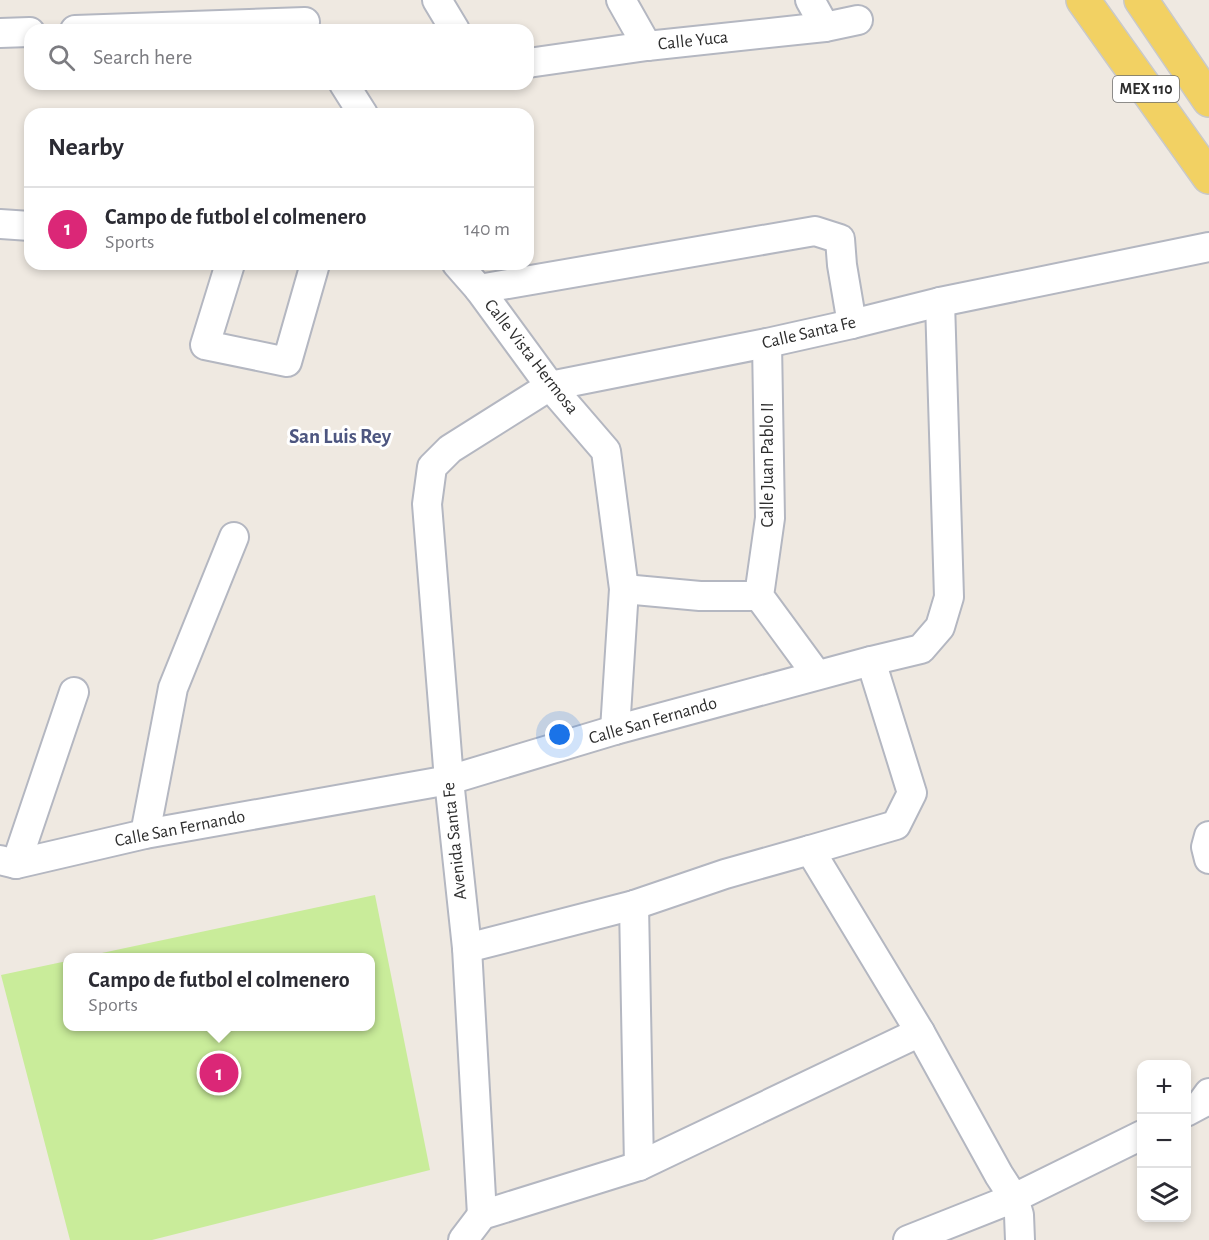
<!DOCTYPE html>
<html lang="en">
<head>
<meta charset="utf-8">
<style>
  :root { --surface:#fff; --page:#f2f2f3; --text:#2b2b33; --muted:#7c7c81; --line:#e1e1e2; --accent:#db2777 }
  body { margin:0; font-family:"Alegreya Sans",sans-serif; background:var(--page); color:var(--text) }
  .controls { position:absolute; right:18px; bottom:18px; display:grid; overflow:hidden; border-radius:12px; box-shadow:0 3px 9px #0003 }
  .controls button { width:54px; height:54px; display:grid; place-items:center; padding:0; border:0; border-bottom:2px solid var(--line); background:var(--surface); color:var(--text); font:30px sans-serif }
  .you { position:absolute; left:560px; top:735px; width:21px; height:21px; margin:-15px; border:4px solid #fff; border-radius:50%; background:#1a73e8; box-shadow:0 0 0 9px #1a73e833 }
  .badge { display:grid; place-items:center; width:39px; height:39px; border-radius:50%; background:var(--accent); color:#fff; font-size:20px; font-weight:700 }
  .pin { position:absolute; translate:-50% -50%; border:3px solid #fff; box-shadow:0 2px 6px #0006 }
  .popup { position:absolute; left:63px; top:953px; width:312px; height:78px; box-sizing:border-box; display:grid; place-content:center; border-radius:12px; background:var(--surface); filter:drop-shadow(0 2px 4px #0005); font-size:20px; white-space:nowrap; color:var(--muted) }
  .popup b { font-size:22px; color:var(--text) }
  .popup::after { content:''; position:absolute; left:50%; top:100%; margin-left:-12px; border:12px solid transparent; border-top-color:var(--surface) }
  .list { margin:0; padding:0; list-style:none }
  h2 { display:flex; justify-content:space-between; align-items:center; height:78px; margin:0; padding:0 24px; font-size:26px }
  h2 small { font-size:20px; font-weight:400; color:var(--muted) }
  .list li { display:grid; grid-template-columns:39px 1fr auto; gap:18px; align-items:center; box-sizing:border-box; height:84px; padding:0 24px; border-top:2px solid var(--line) }
  .list b { display:block; font-size:22px; white-space:nowrap }
  .list p { margin:0; font-size:20px; white-space:nowrap; color:var(--muted) }
  .list em { font-size:20px; font-style:normal; color:var(--muted) }
  .icon { flex:none; width:33px; height:33px; fill:none; stroke:currentColor; stroke-width:2; stroke-linecap:round; stroke-linejoin:round }
  .map { position:relative; flex:none; width:1209px; height:1240px; overflow:hidden }
  .search { position:absolute; background:var(--surface); box-shadow:0 3px 9px #0003; left:24px; top:24px; width:510px; height:66px; display:flex; align-items:center; gap:15px; box-sizing:border-box; padding:0 21px; border-radius:18px; color:var(--muted); font-size:22px }
  .panel { position:absolute; background:var(--surface); box-shadow:0 3px 9px #0003; left:24px; top:108px; width:510px; height:162px; border-radius:18px }
  .map>svg:first-child { display:block }
  .pitch { fill:#c9ec9a }
  .lines { fill:none; stroke-linecap:round; stroke-linejoin:round }
  .street-casing { stroke:#b4b7c1; stroke-width:32 }
  .primary-casing { stroke:#c9c9c9; stroke-width:36 }
  .street { stroke:#fff; stroke-width:28 }
  .primary { stroke:#f2d163; stroke-width:33 }
  .labels { text-anchor:middle; dominant-baseline:central; stroke-width:6; stroke-linejoin:round; paint-order:stroke }
  .shield { fill:#fff; stroke:#6d6d6d; stroke-width:1.5 }
  .shield-label { font-size:16px; font-weight:bold; fill:#2e2e2e }
  .street-label { font-size:18px; fill:#2e2e2e; stroke:#fff }
  .quarter-label { font-size:21px; font-weight:bold; fill:#4d5680; stroke:#fff }
</style>
</head>
<body>
<div class="map">
<svg width="1209" height="1240" viewBox="0 0 1209 1240">
  <rect width="100%" height="100%" fill="#efe9e1"/>
  <polygon class="pitch" points="375,895 430,1170 152,1240 70,1240 1,975 67,961 68,1026 370,1026 370,958 83,957"/>
  <g class="lines">
    <g class="street-casing">
      <g id="street">
        <polyline points="437,0 455,30"/>
        <polyline points="621,0 647,46"/>
        <polyline points="810,0 825,27"/>
        <polyline points="75,30 305,22"/>
        <polyline points="0,33 30,32"/>
        <polyline points="528,63 647,46 825,27 858,20"/>
        <polyline points="344,84 363,114"/>
        <polyline points="0,224 30,226"/>
        <polyline points="230,264 205,345 287,362 315,264"/>
        <polyline points="457,264 479,289 550,386 606,451 624,589 615,730"/>
        <polyline points="479,289 815,231 840,239 842,265 852,324"/>
        <polyline points="767,343 770,518 759,596 817,675"/>
        <polyline points="624,589 700,596 759,596"/>
        <polyline points="871,661 912,793 896,825 810,850 920,1032 999,1175 1014,1198 1019,1215 1020,1240"/>
        <polyline points="145,834 173,688 234,537"/>
        <polyline points="1209,836 1206,847 1209,859"/>
        <polyline points="0,860 16,864 145,834 449,780 615,730 871,661 921,649 940,627 949,597 940,302"/>
        <polyline points="16,864 74,692"/>
        <polyline points="634,905 639,1166"/>
        <polyline points="467,948 634,905 725,874 810,850"/>
        <polyline points="1186,1112 1201,1104 1209,1093"/>
        <polyline points="482,1215 467,948 449,780 427,504 432,467 450,449 550,386 767,343 852,324 940,302 1209,247"/>
        <polyline points="463,1240 482,1215 639,1166 920,1032"/>
        <polyline points="908,1240 1014,1198 1142,1135"/>
      </g>
    </g>
    <g class="primary-casing">
      <g id="primary">
        <polyline points="1083,0 1209,177"/>
        <polyline points="1141,0 1209,100"/>
      </g>
    </g>
    <use href="#street" class="street"/>
    <use href="#primary" class="primary"/>
  </g>
  <g class="labels">
    <rect class="shield" x="1113" y="76" width="66" height="26" rx="4.5"/>
    <g class="shield-label">
      <text x="1146" y="89">MEX 110</text>
    </g>
    <g class="street-label">
      <text transform="translate(693 41) rotate(-6)">Calle Yuca</text>
      <text transform="translate(809 333) rotate(-13)">Calle Santa Fe</text>
      <text transform="translate(531 357) rotate(52)">Calle Vista Hermosa</text>
      <text transform="translate(768 465) rotate(-90)">Calle Juan Pablo II</text>
      <text transform="translate(653 721) rotate(-16)">Calle San Fernando</text>
      <text transform="translate(180 829) rotate(-11)">Calle San Fernando</text>
      <text transform="translate(455 841) rotate(-96)">Avenida Santa Fe</text>
    </g>
    <g class="quarter-label">
      <text x="340" y="436">San Luis Rey</text>
    </g>
  </g>
</svg>
<div class="controls">
<button>+</button>
<button>−</button>
<button><svg class="icon" aria-label="layers" viewBox="0 0 24 24"><path d="M12 4l9 5-9 5-9-5zM3 14l9 5 9-5"/></svg></button>
</div>
<div class="you"></div>
<div class="pin badge" style="left:219px;top:1073px">1</div>
<div class="popup"><b>Campo de futbol el colmenero</b>Sports</div>
<div class="search"><svg class="icon" aria-label="search" viewBox="0 0 24 24"><circle cx="10" cy="10" r="6"/><path d="M15 15l6 6"/></svg>Search here</div>
<section class="panel">
<h2>Nearby<small></small></h2>
<ul class="list">
<li><span class="badge">1</span><div><b>Campo de futbol el colmenero</b><p>Sports</p></div><em>140 m</em></li>
</ul>
</section>
</div>
</body>
</html>
